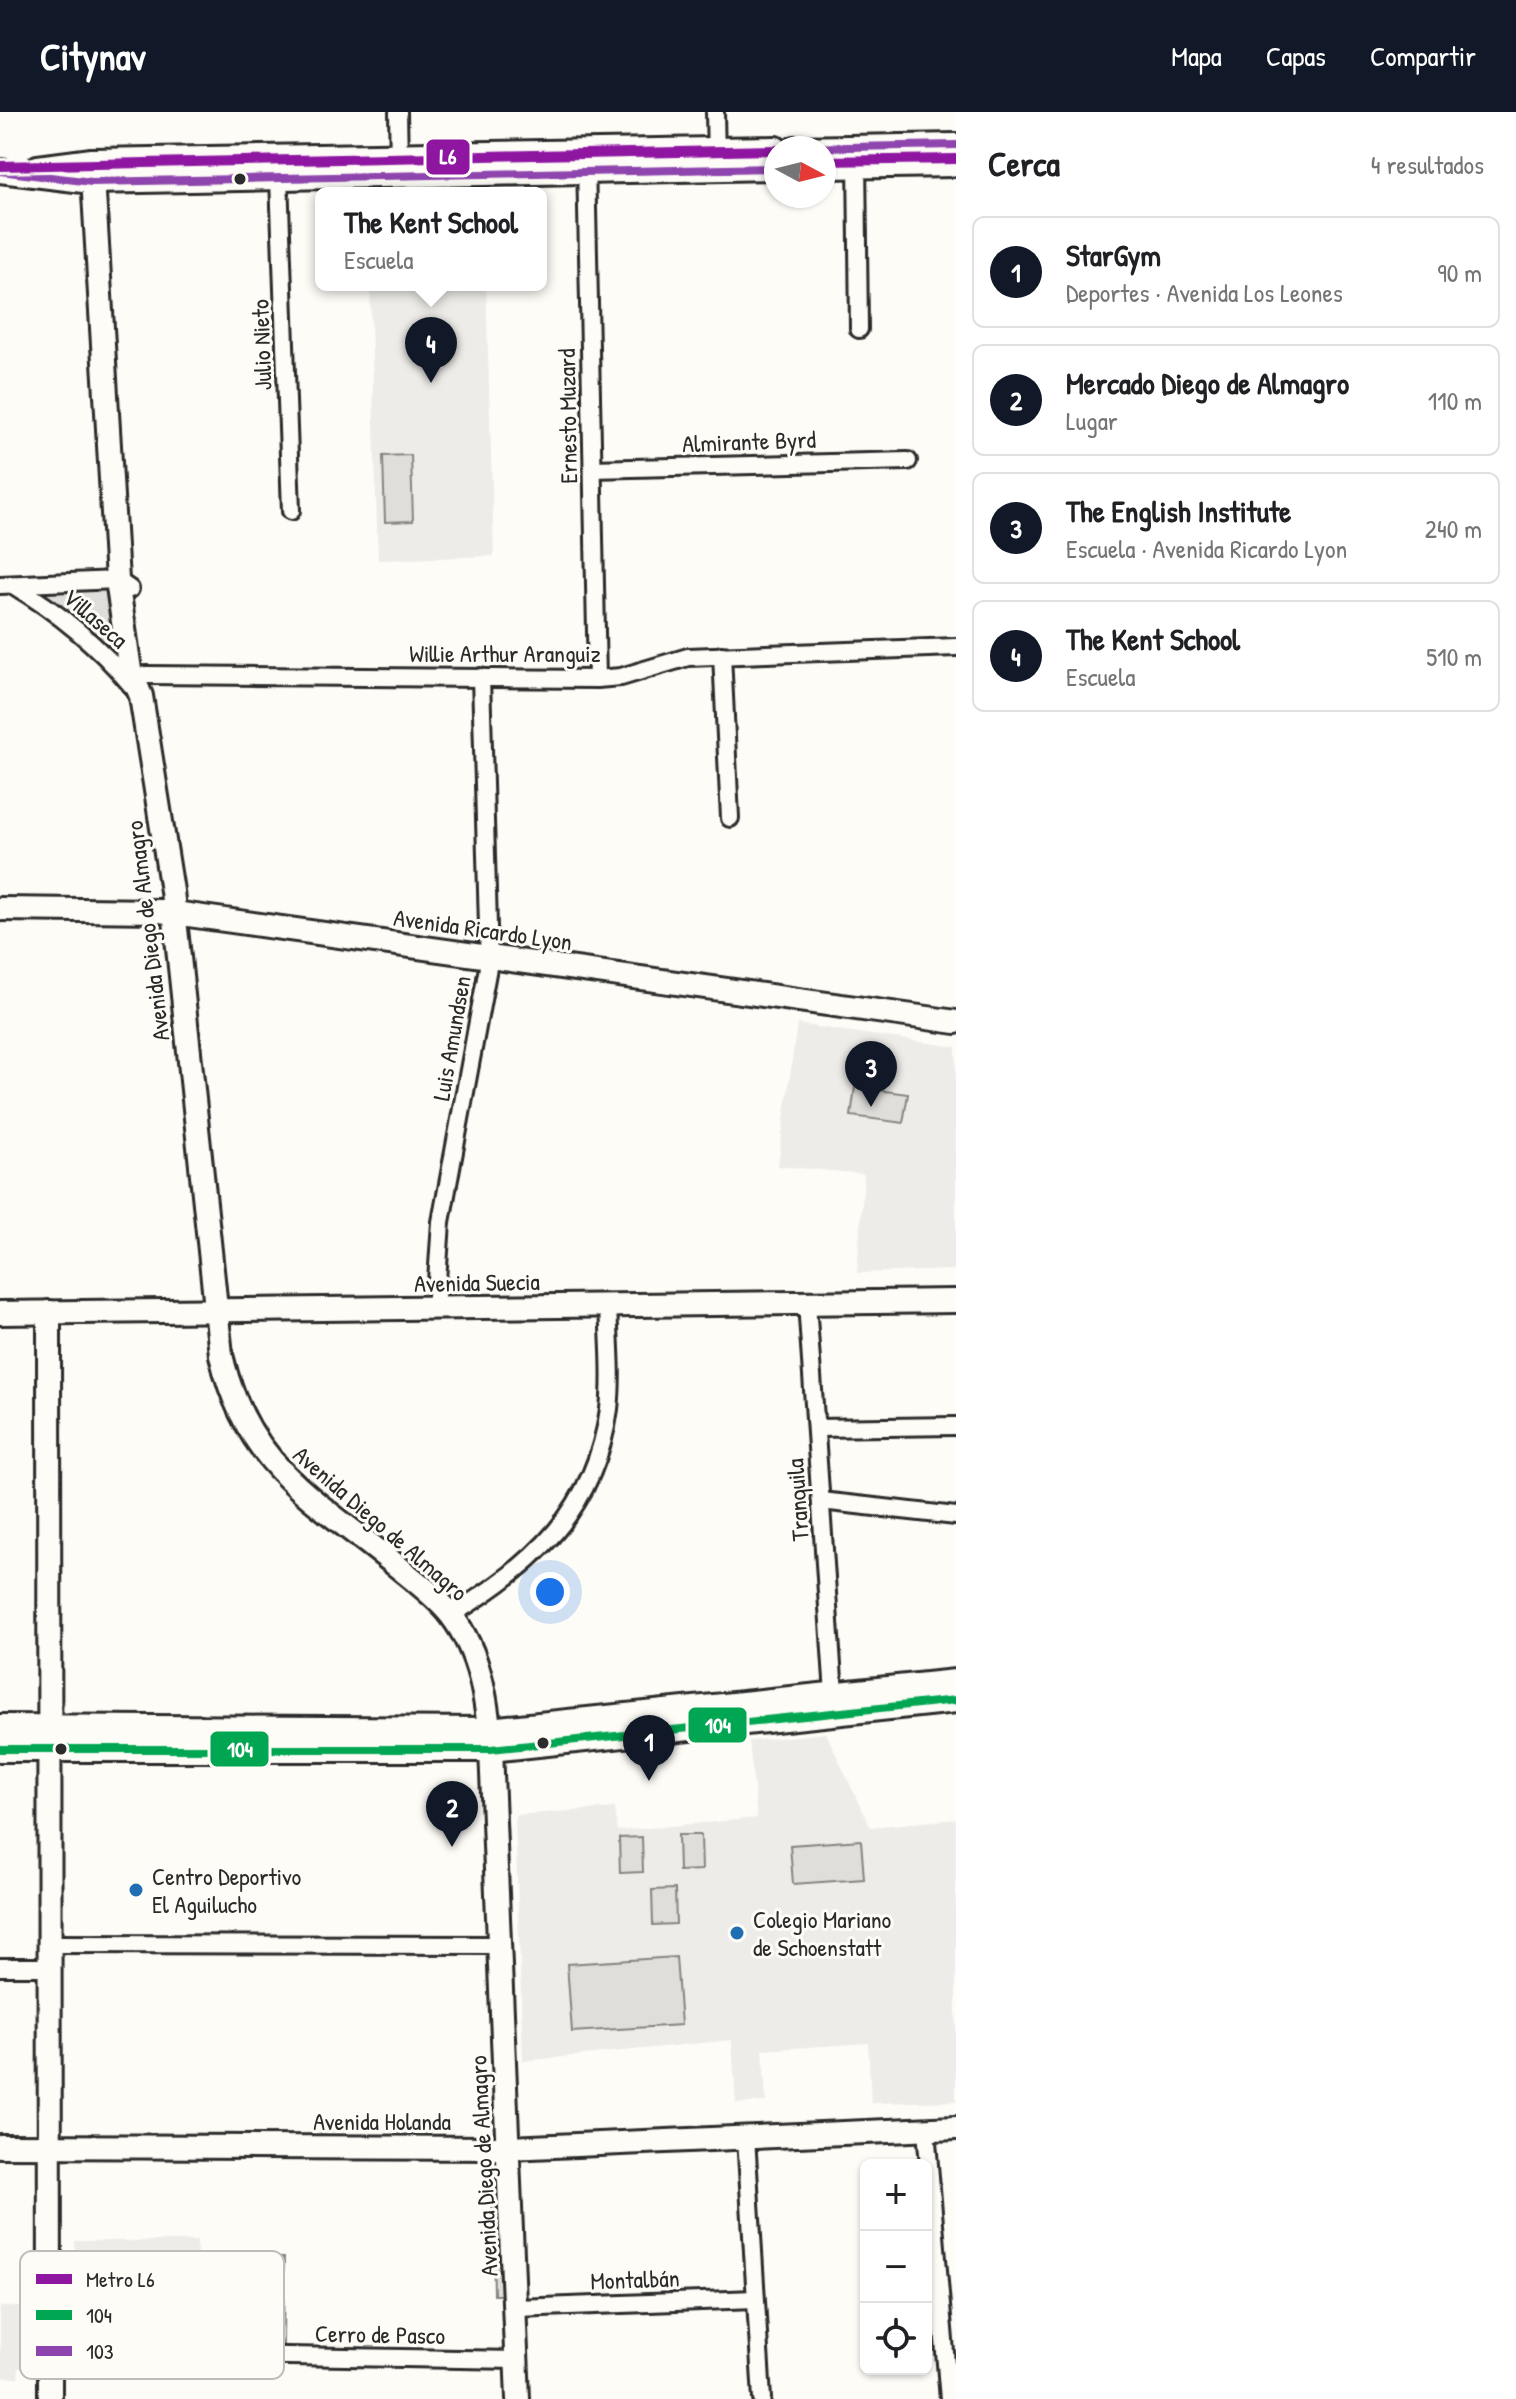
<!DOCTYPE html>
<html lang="es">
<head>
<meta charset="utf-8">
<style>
  :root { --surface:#fff; --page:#f2f2f2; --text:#202124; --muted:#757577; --line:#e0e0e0; --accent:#111827 }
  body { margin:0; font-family:"Patrick Hand",sans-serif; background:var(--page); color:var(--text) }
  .controls { position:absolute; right:24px; bottom:24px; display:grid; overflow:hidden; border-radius:12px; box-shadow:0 2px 6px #0004 }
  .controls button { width:72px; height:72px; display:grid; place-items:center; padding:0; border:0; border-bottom:2px solid var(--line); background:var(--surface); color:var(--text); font:40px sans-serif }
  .compass { position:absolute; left:764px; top:24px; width:72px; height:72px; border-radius:50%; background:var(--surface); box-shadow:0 2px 6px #0004; rotate:97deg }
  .you { position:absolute; left:550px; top:1480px; width:28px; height:28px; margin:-20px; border:6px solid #fff; border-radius:50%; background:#1a73e8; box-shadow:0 0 0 12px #1a73e833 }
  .badge { display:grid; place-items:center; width:52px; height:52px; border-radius:50%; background:var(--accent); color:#fff; font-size:26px; font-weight:700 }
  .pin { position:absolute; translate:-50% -66px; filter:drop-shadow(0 2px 4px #0008) }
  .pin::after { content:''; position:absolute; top:42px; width:28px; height:24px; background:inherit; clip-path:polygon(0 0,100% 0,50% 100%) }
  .popup { position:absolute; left:315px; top:75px; width:232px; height:104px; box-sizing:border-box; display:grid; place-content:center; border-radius:12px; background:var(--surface); filter:drop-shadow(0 2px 6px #0005); font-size:26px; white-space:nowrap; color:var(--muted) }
  .popup b { font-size:30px; color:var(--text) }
  .popup::after { content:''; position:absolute; left:50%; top:100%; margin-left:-16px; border:16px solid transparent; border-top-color:var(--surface) }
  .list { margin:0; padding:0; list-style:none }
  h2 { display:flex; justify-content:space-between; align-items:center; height:104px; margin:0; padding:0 32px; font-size:34px }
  h2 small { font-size:26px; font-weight:400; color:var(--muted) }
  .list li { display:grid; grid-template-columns:52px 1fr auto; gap:24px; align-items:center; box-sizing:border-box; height:112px; margin:0 16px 16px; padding:0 16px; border:2px solid var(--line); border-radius:12px }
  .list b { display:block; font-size:30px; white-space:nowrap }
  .list p { margin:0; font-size:26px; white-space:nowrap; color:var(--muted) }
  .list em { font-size:26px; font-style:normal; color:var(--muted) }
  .icon { flex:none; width:44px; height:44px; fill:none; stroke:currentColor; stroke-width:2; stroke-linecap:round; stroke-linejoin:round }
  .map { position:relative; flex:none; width:956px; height:2287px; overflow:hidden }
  header { display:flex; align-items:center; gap:48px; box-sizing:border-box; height:112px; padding:0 40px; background:var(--accent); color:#fff }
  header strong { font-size:38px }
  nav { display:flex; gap:44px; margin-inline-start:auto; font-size:28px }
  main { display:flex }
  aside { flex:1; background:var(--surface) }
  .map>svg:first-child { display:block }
  .built { fill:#edece8 }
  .green { fill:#dfdeda; stroke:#858482; stroke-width:2 }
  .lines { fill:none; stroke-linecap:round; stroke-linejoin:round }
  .street-casing { stroke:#2b2b2b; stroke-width:22 }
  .secondary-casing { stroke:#2b2b2b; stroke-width:28 }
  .primary-casing { stroke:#2b2b2b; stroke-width:30 }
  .street { stroke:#fdfcf7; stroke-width:16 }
  .secondary { stroke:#fdfcf7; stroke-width:22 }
  .primary { stroke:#fdfcf7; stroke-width:24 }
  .bus-1-casing { stroke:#fdfcf7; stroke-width:14 }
  .bus-2-casing { stroke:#fdfcf7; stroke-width:14 }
  .bus-1 { stroke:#00a651; stroke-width:8 }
  .bus-2 { stroke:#8e44ad; stroke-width:8 }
  .metro-1-casing { stroke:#fdfcf7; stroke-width:16 }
  .metro-1 { stroke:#8e16a1; stroke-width:10 }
  .bus-dot { fill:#2b2b2b; stroke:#fdfcf7; stroke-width:3 }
  .poi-dot { fill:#1f6fb2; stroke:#fdfcf7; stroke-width:3 }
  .labels { text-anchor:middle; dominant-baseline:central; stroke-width:6; stroke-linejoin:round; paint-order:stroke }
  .street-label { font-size:24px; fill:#2b2b2b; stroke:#fdfcf7 }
  .poi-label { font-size:24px; fill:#2b2b2b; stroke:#fdfcf7; text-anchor:start }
  .key { fill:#fdfcf7; stroke:#bebdba; stroke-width:2 }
  .key-label { font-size:22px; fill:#2b2b2b }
  .line-badge { stroke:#fdfcf7; stroke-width:3 }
  .badge-label { font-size:22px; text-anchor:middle; font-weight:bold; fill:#fff }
</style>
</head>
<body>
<header>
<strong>Citynav</strong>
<nav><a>Mapa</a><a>Capas</a><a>Compartir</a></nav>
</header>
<main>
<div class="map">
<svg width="956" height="2287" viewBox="0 0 956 2287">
  <rect width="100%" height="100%" fill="#fdfcf7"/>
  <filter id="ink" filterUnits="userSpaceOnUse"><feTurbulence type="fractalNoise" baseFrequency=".0125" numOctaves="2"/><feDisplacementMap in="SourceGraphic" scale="16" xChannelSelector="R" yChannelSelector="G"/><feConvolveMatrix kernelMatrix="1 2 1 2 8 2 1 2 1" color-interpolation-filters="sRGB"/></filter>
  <g filter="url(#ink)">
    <g class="built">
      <polygon points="370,173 486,173 494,444 378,448"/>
      <polygon points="797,912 956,935 956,1158 857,1161 864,1062 778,1054"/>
      <polygon points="826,1621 870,1715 956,1707 956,1989 871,1991 868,1931 763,1938 766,1990 736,1992 732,1928 523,1949 515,1703 615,1696 617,1719 757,1706 749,1629"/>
      <polygon points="75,2129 197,2129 196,2168 77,2167"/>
      <polygon points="0,2195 29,2195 29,2256 19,2256 18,2266 0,2265"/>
    </g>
    <g class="green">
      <polygon points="411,343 413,409 385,410 383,344"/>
      <polygon points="30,477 109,477 114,539"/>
      <polygon points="855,975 908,982 903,1011 851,1004"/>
      <polygon points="678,1723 701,1723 702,1758 679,1759"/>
      <polygon points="642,1725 643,1760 620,1761 619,1726"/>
      <polygon points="861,1728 864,1767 793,1772 790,1733"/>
      <polygon points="675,1777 676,1812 653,1813 652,1778"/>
      <polygon points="676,1845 681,1913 572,1920 567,1852"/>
      <polygon points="500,2085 501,2183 494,2183 492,2086"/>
      <polygon points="196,2145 284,2146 283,2233 76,2231 77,2167 195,2168"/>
    </g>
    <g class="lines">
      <g class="street-casing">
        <g id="street">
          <polyline points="398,0 399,50"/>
          <polyline points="715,0 716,46"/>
          <polyline points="857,47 859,217"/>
          <polyline points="586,49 597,567"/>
          <polyline points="279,66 291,399"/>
          <polyline points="592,357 908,349"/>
          <polyline points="0,473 117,468 130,477"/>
          <path d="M13 473C57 499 100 535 132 574"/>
          <polyline points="722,543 730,706"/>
          <polyline points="146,563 597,567 621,565 688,545 956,535"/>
          <polyline points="807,1191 834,1582"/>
          <polyline points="435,1198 441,1110 489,850 481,565"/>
          <polyline points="816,1316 956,1314"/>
          <polyline points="821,1389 956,1404"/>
          <path d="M451 1503C534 1453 595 1398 609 1297 613 1263 609 1227 608 1193"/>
          <polyline points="52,1832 498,1833"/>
          <polyline points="0,1855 52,1855"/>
          <polyline points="926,2018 949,2287"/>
          <polyline points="746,2025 762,2287"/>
          <polyline points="516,2196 755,2187"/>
          <polyline points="50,2240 517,2248"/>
        </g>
      </g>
      <g class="secondary-casing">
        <g id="secondary">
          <polyline points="795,36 956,33"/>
          <path d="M92 48 117 468 130 558 141 584 172 779 221 1243C247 1356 314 1386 397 1454 415 1469 436 1484 451 1503 481 1542 487 1590 491 1637L518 2287"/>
          <polyline points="38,55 92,48 776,36"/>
          <polyline points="824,55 956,53"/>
          <polyline points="0,59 92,70 776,56"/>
          <polyline points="0,797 160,799 956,910"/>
          <polyline points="49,1200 50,2287"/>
          <polyline points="0,1201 956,1189"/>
          <polyline points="0,2034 509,2036 956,2016"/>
        </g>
      </g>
      <g class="primary-casing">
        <g id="primary">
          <polyline points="0,1615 489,1618 956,1570"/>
          <polyline points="0,1637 491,1637 956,1588"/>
        </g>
      </g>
      <use href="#street" class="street"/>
      <use href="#secondary" class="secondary"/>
      <use href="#primary" class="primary"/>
      <g class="bus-1-casing">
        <polyline id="bus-1" points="0,1637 491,1637 956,1588"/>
      </g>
      <g class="bus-2-casing">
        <g id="bus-2">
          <polyline points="795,36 956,33"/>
          <polyline points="0,59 92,70 776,56"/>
        </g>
      </g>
      <use href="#bus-1" class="bus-1"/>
      <use href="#bus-2" class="bus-2"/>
      <g class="metro-1-casing">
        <g id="metro-1">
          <polyline points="824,49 956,47"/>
          <polyline points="0,54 776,38"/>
        </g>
      </g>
      <use href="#metro-1" class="metro-1"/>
    </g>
  </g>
  <g class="bus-dot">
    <circle cx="240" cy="67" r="7"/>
    <circle cx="543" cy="1631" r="7"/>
    <circle cx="61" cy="1637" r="7"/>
  </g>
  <g class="poi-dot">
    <circle cx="136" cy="1778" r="8"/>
    <circle cx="737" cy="1821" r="8"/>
  </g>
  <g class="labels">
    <g class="street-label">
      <text transform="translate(261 233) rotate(-92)">Julio Nieto</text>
      <text transform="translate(567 304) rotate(-91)">Ernesto Muzard</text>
      <text transform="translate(749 329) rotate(-2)">Almirante Byrd</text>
      <text transform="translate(96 506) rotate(41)">Villaseca</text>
      <text x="505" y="541">Willie Arthur Aranguiz</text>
      <text transform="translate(483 817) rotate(8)">Avenida Ricardo Lyon</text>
      <text transform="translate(147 819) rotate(-97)">Avenida Diego de Almagro</text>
      <text transform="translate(451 926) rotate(-80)">Luis Amundsen</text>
      <text transform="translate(477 1170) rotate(-1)">Avenida Suecia</text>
      <text transform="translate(797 1388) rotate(-94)">Tranquila</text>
      <text transform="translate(381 1411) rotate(41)">Avenida Diego de Almagro</text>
      <text x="382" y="2009">Avenida Holanda</text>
      <text transform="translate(483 2054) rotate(-93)">Avenida Diego de Almagro</text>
      <text transform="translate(635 2167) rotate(-2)">Montalbán</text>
      <text transform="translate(380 2222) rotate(1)">Cerro de Pasco</text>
    </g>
    <g class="poi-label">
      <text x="152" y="1764">Centro Deportivo<tspan x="152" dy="28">El Aguilucho</tspan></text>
      <text x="753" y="1807">Colegio Mariano<tspan x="753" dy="28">de Schoenstatt</tspan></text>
    </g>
  </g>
  <rect x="20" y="2139" width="264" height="128" rx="12" class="key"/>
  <rect x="36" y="2162" width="36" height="10" fill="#8e16a1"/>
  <rect x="36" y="2198" width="36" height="10" fill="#00a651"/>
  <rect x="36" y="2234" width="36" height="10" fill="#8e44ad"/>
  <g class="key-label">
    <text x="86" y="2175">Metro L6</text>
    <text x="86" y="2211">104</text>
    <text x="86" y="2247">103</text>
  </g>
  <g class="line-badge">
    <rect x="425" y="26" width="46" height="38" rx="8" fill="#8e16a1"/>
    <rect x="687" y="1594" width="61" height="38" rx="8" fill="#00a651"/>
    <rect x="209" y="1618" width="61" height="38" rx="8" fill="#00a651"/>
  </g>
  <g class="badge-label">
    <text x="448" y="52">L6</text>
    <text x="718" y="1621">104</text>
    <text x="240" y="1645">104</text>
  </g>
</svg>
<div class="controls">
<button>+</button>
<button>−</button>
<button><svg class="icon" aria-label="locate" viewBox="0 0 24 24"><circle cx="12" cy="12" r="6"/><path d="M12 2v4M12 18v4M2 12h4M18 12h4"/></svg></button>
</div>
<svg class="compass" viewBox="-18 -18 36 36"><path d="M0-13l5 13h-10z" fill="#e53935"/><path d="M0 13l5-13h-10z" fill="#757577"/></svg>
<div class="you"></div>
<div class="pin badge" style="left:649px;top:1669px">1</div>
<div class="pin badge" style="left:452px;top:1735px">2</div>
<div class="pin badge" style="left:871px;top:995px">3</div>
<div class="pin badge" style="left:431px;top:271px">4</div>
<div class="popup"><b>The Kent School</b>Escuela</div>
</div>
<aside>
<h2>Cerca<small>4 resultados</small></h2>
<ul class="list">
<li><span class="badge">1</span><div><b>StarGym</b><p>Deportes · Avenida Los Leones</p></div><em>90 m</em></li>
<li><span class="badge">2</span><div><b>Mercado Diego de Almagro</b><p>Lugar</p></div><em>110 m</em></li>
<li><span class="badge">3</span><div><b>The English Institute</b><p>Escuela · Avenida Ricardo Lyon</p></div><em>240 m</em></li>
<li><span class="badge">4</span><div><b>The Kent School</b><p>Escuela</p></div><em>510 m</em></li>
</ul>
</aside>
</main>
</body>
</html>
